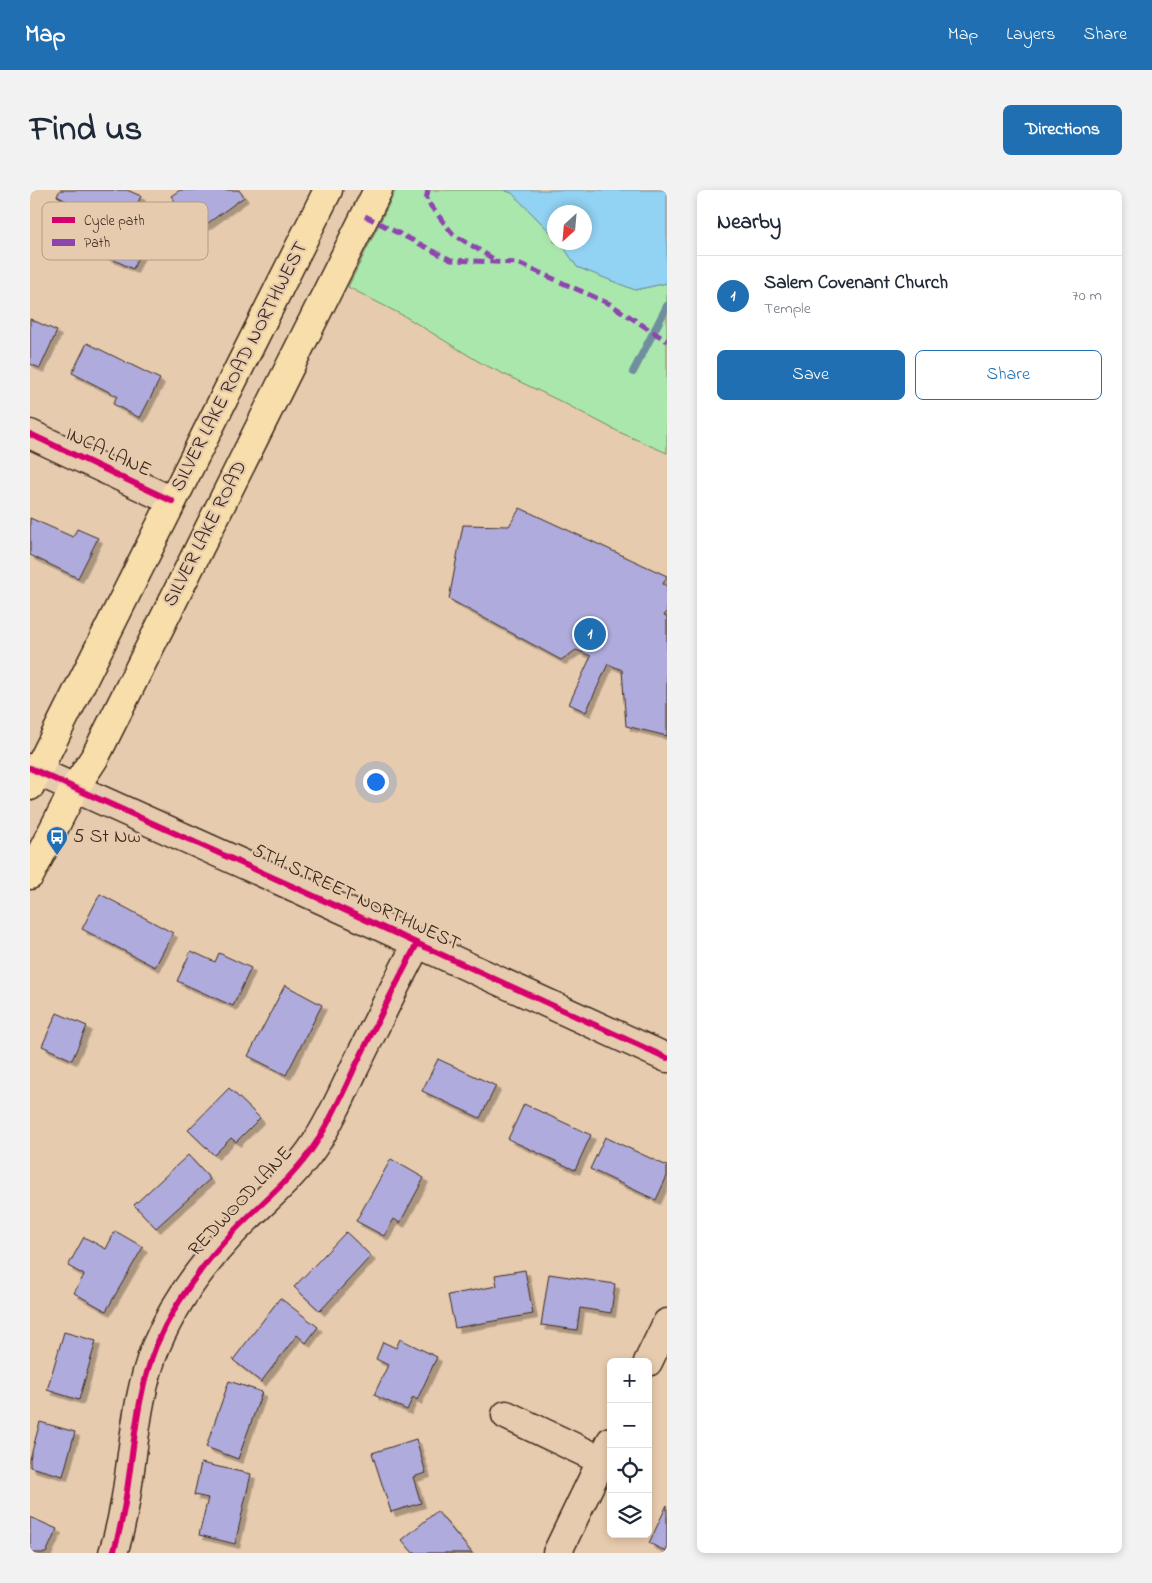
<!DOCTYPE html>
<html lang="en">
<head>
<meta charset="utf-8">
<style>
  :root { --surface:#fff; --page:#f2f2f3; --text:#1f2937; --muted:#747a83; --line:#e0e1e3; --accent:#1f6fb2 }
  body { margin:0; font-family:"Indie Flower",sans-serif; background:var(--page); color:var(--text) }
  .controls { position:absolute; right:15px; bottom:15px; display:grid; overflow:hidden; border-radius:8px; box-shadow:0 2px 8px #0003 }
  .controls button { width:45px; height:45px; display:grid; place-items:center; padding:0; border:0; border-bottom:1px solid var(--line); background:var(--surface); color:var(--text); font:25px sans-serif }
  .compass { position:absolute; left:517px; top:15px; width:45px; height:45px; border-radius:50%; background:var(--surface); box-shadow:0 2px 8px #0003; rotate:206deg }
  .you { position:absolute; left:345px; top:591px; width:18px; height:18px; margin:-12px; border:4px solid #fff; border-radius:50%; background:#1a73e8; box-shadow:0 0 0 8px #1a73e833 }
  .badge { display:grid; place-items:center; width:32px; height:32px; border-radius:50%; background:var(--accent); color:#fff; font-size:16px; font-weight:700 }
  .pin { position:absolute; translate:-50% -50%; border:2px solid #fff; box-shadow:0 1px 5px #0006 }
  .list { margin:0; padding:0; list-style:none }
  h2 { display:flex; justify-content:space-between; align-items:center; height:65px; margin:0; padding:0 20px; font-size:21px }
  h2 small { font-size:16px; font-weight:400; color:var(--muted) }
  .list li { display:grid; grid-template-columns:32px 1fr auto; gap:15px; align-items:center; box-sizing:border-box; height:80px; padding:0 20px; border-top:1px solid var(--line) }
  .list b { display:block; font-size:19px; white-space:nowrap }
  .list p { margin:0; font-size:16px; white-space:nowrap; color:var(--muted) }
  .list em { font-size:16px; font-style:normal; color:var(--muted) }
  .actions { display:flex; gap:10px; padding:15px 20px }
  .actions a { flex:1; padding:11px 0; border:1px solid var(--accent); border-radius:8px; text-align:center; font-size:18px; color:var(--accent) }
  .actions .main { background:var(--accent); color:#fff }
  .icon { flex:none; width:28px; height:28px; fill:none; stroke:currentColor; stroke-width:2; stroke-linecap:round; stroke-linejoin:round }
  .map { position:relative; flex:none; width:637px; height:1363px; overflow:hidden; border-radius:8px }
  header { display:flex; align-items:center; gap:30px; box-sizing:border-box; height:70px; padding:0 25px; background:var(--accent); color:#fff }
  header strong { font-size:24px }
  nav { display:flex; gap:28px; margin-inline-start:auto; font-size:18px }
  .intro { display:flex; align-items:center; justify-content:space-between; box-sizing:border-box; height:120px; padding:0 30px }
  h1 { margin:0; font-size:35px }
  .button { padding:12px 22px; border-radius:8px; background:var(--accent); color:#fff; font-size:18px; font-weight:700 }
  main { display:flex; gap:30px; padding:0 30px }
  aside { flex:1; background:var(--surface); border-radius:8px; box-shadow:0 2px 8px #0003 }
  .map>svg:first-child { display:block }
  .green { fill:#aae7ad; stroke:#728866 }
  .water { fill:#92d2f3; stroke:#6f8f9e }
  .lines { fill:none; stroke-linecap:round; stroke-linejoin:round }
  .stream { stroke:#6f8f9e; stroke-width:8 }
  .building { fill:#afabdc; stroke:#3b2a1e; filter:url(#shadow) }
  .minor-casing { stroke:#3b2a1e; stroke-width:31 }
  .major-casing { stroke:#3b2a1e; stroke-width:31 }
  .minor { stroke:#e7cbae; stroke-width:28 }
  .major { stroke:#f8deab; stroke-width:28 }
  .quiet { stroke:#8e44ad; stroke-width:5; stroke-dasharray:10 5; stroke-linecap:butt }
  .cycleway-casing { stroke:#e7cbae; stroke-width:9 }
  .cycleway { stroke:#d6006c; stroke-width:6 }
  .labels { text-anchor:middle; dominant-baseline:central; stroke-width:4.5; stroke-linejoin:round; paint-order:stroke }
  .street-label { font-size:20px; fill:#3b2a1e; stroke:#e7cbae }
  .poi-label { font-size:20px; fill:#3b2a1e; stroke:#e7cbae; text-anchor:start }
  .key { fill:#e7cbae; stroke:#b39b83; stroke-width:1 }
  .key-label { font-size:14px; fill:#3b2a1e }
</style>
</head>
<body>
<header>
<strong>Map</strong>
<nav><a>Map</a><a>Layers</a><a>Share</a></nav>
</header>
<div class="intro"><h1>Find us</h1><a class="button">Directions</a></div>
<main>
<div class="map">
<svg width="637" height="1363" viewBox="0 0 637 1363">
  <defs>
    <filter id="shadow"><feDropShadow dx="4.5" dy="4.5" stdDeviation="0" flood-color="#0004"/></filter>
  </defs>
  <rect width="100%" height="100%" fill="#e7cbae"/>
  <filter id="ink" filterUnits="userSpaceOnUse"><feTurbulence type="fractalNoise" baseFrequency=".02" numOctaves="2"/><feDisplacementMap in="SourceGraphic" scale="10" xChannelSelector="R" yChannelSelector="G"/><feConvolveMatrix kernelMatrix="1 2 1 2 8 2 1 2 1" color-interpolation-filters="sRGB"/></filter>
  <g filter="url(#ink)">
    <polygon class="green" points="366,0 474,0 482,3 524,46 524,52 532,54 547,77 605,100 637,93 637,263 589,242 532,212 451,173 376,127 318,97"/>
    <polygon class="water" points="474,0 637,0 637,93 605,100 547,77 531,53 554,52 554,22 524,22 524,46 482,3"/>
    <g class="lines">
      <polyline class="stream" points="603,182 637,116"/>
    </g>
    <g class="building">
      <polygon points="30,0 97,0 111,6 95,40 116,50 103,79 74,65 88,35 68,26 59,46 28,32 38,12 27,6"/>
      <polygon points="150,0 209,0 214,7 167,41 141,6"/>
      <polygon points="0,129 27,141 10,178 0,174"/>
      <polygon points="57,153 130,189 110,228 83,214 87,206 42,183"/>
      <polygon points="490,318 637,386 633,394 637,396 637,421 634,426 637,427 637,546 596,536 592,480 578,474 556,522 539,514 561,466 546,460 531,470 419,409 433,335 479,336"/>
      <polygon points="0,328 43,347 47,339 68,348 48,388 0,365"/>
      <polygon points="70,704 143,743 125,777 52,739"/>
      <polygon points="161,761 185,772 189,763 221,778 203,816 147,791"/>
      <polygon points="255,795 292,815 256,885 218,866"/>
      <polygon points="27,823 57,836 42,870 12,856"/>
      <polygon points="408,869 466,896 450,928 392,901"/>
      <polygon points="199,898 230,928 206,952 201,948 184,965 158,940"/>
      <polygon points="494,914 561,945 545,980 478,949"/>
      <polygon points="575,947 637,976 637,986 626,1010 560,979"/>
      <polygon points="158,965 180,989 126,1038 104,1015"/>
      <polygon points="361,969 394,988 370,1033 364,1029 354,1046 326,1031"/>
      <polygon points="85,1041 113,1057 76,1121 44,1103 54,1085 38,1076 54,1047 76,1059"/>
      <polygon points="316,1042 341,1066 290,1121 264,1097"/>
      <polygon points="495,1080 503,1124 425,1138 418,1105 467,1096 465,1085"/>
      <polygon points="519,1084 585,1094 581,1123 550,1118 547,1140 511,1135"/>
      <polygon points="250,1108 288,1137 276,1153 267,1145 231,1192 203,1170"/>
      <polygon points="34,1142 66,1151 49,1210 17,1200"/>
      <polygon points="370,1149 407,1167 387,1210 383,1207 377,1220 344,1205 358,1175 346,1169 353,1152 366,1158"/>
      <polygon points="199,1191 232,1202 208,1269 176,1257"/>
      <polygon points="10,1232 45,1242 33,1286 0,1277 0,1269"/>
      <polygon points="386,1249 396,1283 383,1287 391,1313 361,1322 342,1263"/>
      <polygon points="171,1273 221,1284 205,1354 169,1345 178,1308 164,1305"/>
      <polygon points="637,1315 637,1362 619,1353"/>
      <polygon points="407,1321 442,1363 383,1363 372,1350"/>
      <polygon points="0,1327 27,1339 16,1363 0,1363"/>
    </g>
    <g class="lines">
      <g class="minor-casing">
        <g id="minor">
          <polyline points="0,244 142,311"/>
          <polyline points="0,578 273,701 637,868"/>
          <polyline points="618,1172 637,1133"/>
          <polyline points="476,1225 571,1270"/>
          <path d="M83 1363C105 1296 99 1223 126 1156 144 1113 172 1075 204 1041 231 1013 262 989 284 956 300 932 312 905 324 879 345 837 365 795 387 754"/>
          <polyline points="527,1363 581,1251"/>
        </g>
      </g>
      <g class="major-casing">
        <g id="major">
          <polyline points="0,596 298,0"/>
          <polyline points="0,685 44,599 65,567 348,0"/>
        </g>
      </g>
      <use href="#minor" class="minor"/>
      <use href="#major" class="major"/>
      <g class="quiet">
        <polyline points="398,0 396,10 423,44 467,71"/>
        <polyline points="335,26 421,70 488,73 580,114 637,151"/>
      </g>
      <g class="cycleway-casing">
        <g id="cycleway">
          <polyline points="0,244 142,311"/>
          <polyline points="0,578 273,701 637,868"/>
          <path d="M83 1363C105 1296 99 1223 126 1156 144 1113 172 1075 204 1041 231 1013 262 989 284 956 300 932 312 905 324 879 345 837 365 795 387 754"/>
        </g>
      </g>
      <use href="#cycleway" class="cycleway"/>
    </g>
  </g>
  <defs>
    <g id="bus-pin" transform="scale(1.125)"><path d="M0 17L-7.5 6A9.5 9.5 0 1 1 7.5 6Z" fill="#1f6fb2" stroke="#e7cbae"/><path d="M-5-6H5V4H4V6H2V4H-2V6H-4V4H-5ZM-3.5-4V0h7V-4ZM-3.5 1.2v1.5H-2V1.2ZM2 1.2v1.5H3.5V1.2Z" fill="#fff"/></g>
  </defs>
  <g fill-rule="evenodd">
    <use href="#bus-pin" x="27" y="647"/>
  </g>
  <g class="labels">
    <g class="street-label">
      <text transform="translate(210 177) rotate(-63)">SILVER LAKE ROAD NORTHWEST</text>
      <text transform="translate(78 263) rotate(25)">INCA LANE</text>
      <text transform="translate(176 344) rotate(-63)">SILVER LAKE ROAD</text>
      <text transform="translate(326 708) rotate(25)">5TH STREET NORTHWEST</text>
      <text transform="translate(211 1012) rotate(-47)">REDWOOD LANE</text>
    </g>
    <g class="poi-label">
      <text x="43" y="647">5 St Nw</text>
    </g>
  </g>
  <rect x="12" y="12" width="166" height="58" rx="8" class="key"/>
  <rect x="22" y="27" width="23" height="6" fill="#d6006c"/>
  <rect x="22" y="49" width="23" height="7" fill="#8e44ad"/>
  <g class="key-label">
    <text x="54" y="35">Cycle path</text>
    <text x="54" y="57">Path</text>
  </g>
</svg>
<div class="controls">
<button>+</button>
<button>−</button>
<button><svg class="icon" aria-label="locate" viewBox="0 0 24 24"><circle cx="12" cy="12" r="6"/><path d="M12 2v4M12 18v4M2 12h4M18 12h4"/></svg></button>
<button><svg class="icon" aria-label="layers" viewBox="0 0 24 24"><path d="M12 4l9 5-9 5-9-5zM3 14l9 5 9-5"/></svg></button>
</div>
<svg class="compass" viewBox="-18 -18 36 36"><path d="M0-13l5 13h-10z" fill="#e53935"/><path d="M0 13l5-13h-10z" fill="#747a83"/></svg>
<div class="you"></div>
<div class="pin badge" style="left:560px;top:444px">1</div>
</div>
<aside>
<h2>Nearby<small></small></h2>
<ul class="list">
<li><span class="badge">1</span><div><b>Salem Covenant Church</b><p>Temple</p></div><em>70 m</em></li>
</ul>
<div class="actions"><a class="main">Save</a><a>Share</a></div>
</aside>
</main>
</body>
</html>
